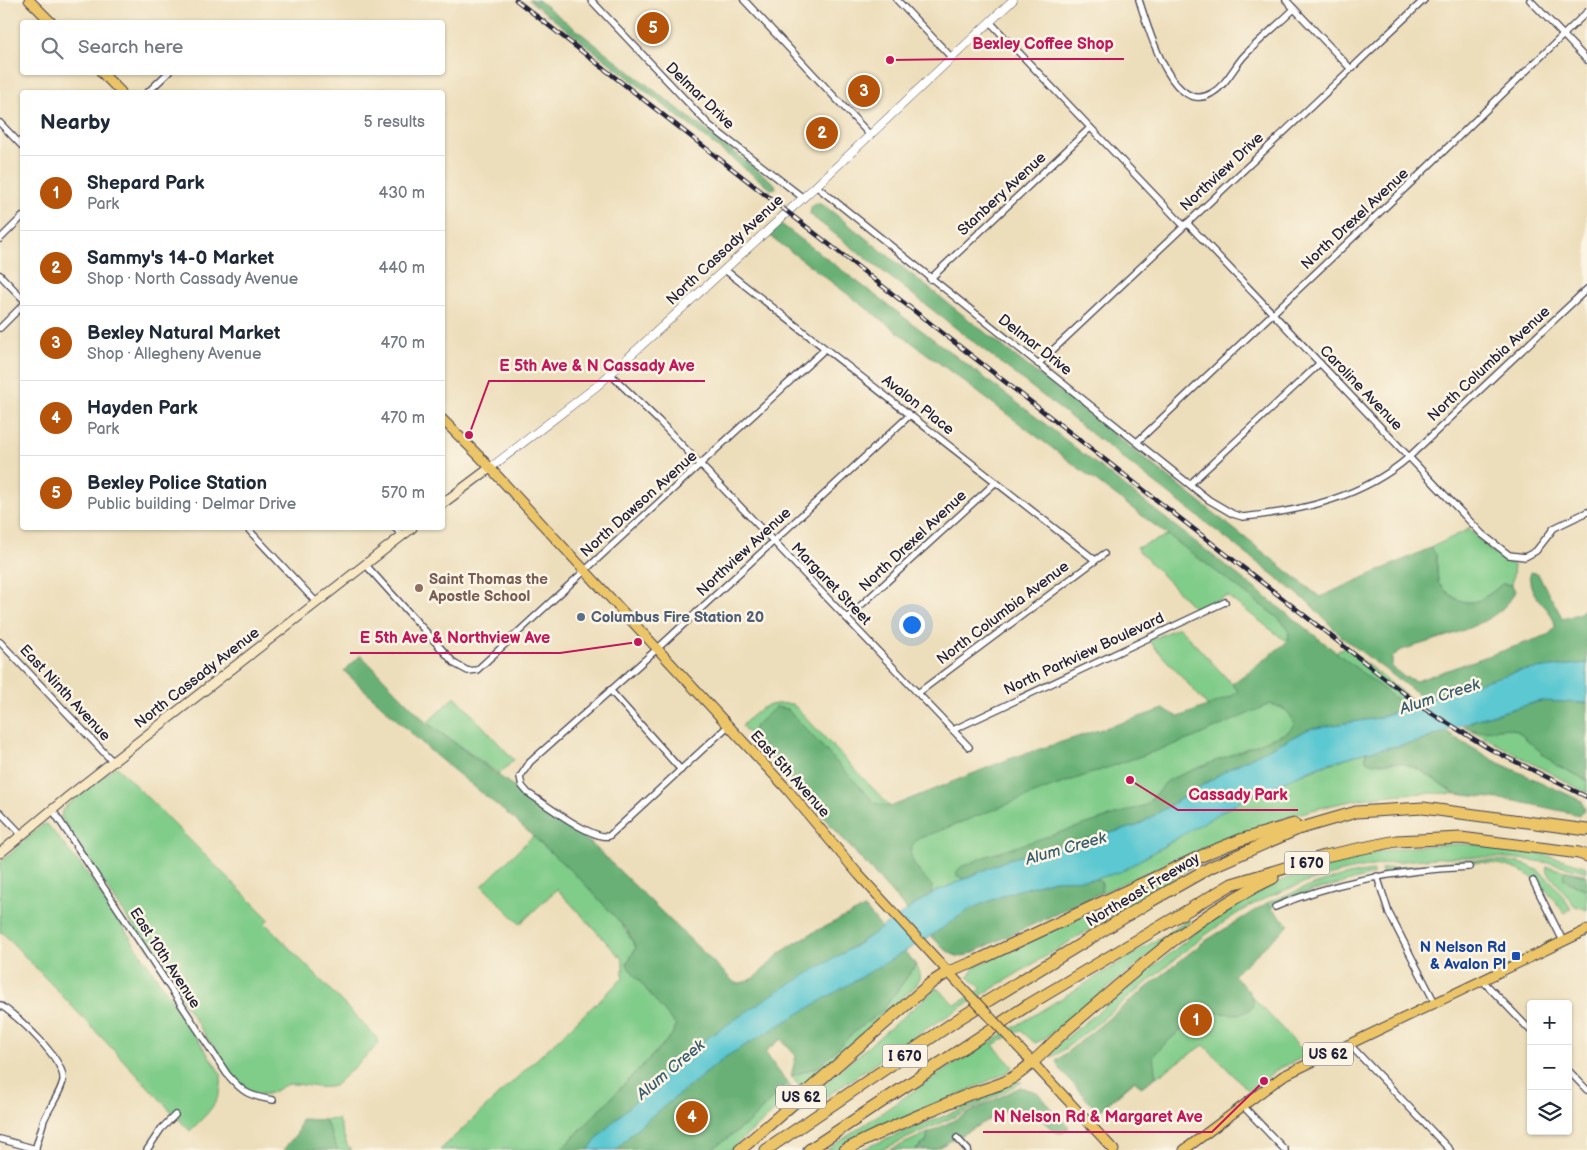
<!DOCTYPE html>
<html lang="en">
<head>
<meta charset="utf-8">
<style>
  :root { --surface:#fff; --page:#f2f2f3; --text:#1f2937; --muted:#747a83; --line:#e0e1e3; --accent:#b45309 }
  body { margin:0; font-family:"Balsamiq Sans",sans-serif; background:var(--page); color:var(--text) }
  .controls { position:absolute; right:15px; bottom:15px; display:grid; overflow:hidden; border-radius:5px; box-shadow:0 1px 4px #0004 }
  .controls button { width:45px; height:45px; display:grid; place-items:center; padding:0; border:0; border-bottom:1px solid var(--line); background:var(--surface); color:var(--text); font:25px sans-serif }
  .you { position:absolute; left:911px; top:624px; width:18px; height:18px; margin:-12px; border:4px solid #fff; border-radius:50%; background:#1a73e8; box-shadow:0 0 0 8px #1a73e833 }
  .badge { display:grid; place-items:center; width:32px; height:32px; border-radius:50%; background:var(--accent); color:#fff; font-size:16px; font-weight:700 }
  .pin { position:absolute; translate:-50% -50%; border:2px solid #fff; box-shadow:0 1px 5px #0006 }
  .list { margin:0; padding:0; list-style:none }
  h2 { display:flex; justify-content:space-between; align-items:center; height:65px; margin:0; padding:0 20px; font-size:21px }
  h2 small { font-size:16px; font-weight:400; color:var(--muted) }
  .list li { display:grid; grid-template-columns:32px 1fr auto; gap:15px; align-items:center; box-sizing:border-box; height:75px; padding:0 20px; border-top:1px solid var(--line) }
  .list b { display:block; font-size:19px; white-space:nowrap }
  .list p { margin:0; font-size:16px; white-space:nowrap; color:var(--muted) }
  .list em { font-size:16px; font-style:normal; color:var(--muted) }
  .icon { flex:none; width:28px; height:28px; fill:none; stroke:currentColor; stroke-width:2; stroke-linecap:round; stroke-linejoin:round }
  .map { position:relative; flex:none; width:1587px; height:1150px; overflow:hidden }
  .search { position:absolute; background:var(--surface); box-shadow:0 1px 4px #0004; left:20px; top:20px; width:425px; height:55px; display:flex; align-items:center; gap:12px; box-sizing:border-box; padding:0 18px; border-radius:5px; color:var(--muted); font-size:19px }
  .panel { position:absolute; background:var(--surface); box-shadow:0 1px 4px #0004; left:20px; top:90px; width:425px; height:440px; border-radius:5px }
  .map>svg:first-child { display:block }
  .green { fill:#80cc89; stroke:#517762 }
  .forest { fill:#68b075; stroke:#456958 }
  .water { fill:#5bc8d1; stroke:#3e7586 }
  .lines { fill:none; stroke-linecap:round; stroke-linejoin:round }
  .minor-casing { stroke:#403e4e; stroke-width:8 }
  .tertiary-casing { stroke:#403e4e; stroke-width:9 }
  .secondary-casing { stroke:#403e4e; stroke-width:11 }
  .primary-casing { stroke:#403e4e; stroke-width:11 }
  .motorway-casing { stroke:#403e4e; stroke-width:13 }
  .minor { stroke:#fff; stroke-width:5.5 }
  .tertiary { stroke:#fff; stroke-width:8 }
  .secondary { stroke:#f8e8c3; stroke-width:9 }
  .primary { stroke:#edc569; stroke-width:9 }
  .motorway { stroke:#edc569; stroke-width:11 }
  .rail-casing { stroke:#22223b; stroke-width:4.5 }
  .rail { stroke:#fcf5e5; stroke-width:2.5; stroke-dasharray:8; stroke-linecap:butt }
  .primary-bridge-casing { stroke:#403e4e; stroke-width:11; stroke-linecap:butt }
  .primary-bridge { stroke:#edc569; stroke-width:9 }
  .education-dot { fill:#8d6e63; stroke:#fcf5e5; stroke-width:2 }
  .service-dot { fill:#5c6f8a; stroke:#fcf5e5; stroke-width:2 }
  .transit-dot { fill:#1a4fb4; stroke:#fcf5e5; stroke-width:2 }
  .labels { text-anchor:middle; dominant-baseline:central; stroke-width:5; stroke-linejoin:round; paint-order:stroke }
  .shield { fill:#fcf5e5; stroke:#63616e; stroke-width:1 }
  .shield-label { font-size:14px; font-weight:bold; fill:#22223b }
  .street-label { font-size:15px; fill:#22223b; stroke:#fcf5e5 }
  .education-label { font-size:15px; font-weight:bold; fill:#785e54; stroke:#fcf5e5; text-anchor:start }
  .service-label { font-size:15px; font-weight:bold; fill:#4e5e75; stroke:#fcf5e5; text-anchor:start }
  .transit-label { font-size:15px; font-weight:bold; fill:#164399; stroke:#fcf5e5; text-anchor:end }
  .water-label { font-size:16px; font-style:italic; fill:#365c70; stroke:#fcf5e5 }
  .leader { fill:none; stroke:#c2185b; stroke-width:2 }
  .callout-dot { fill:#c2185b; stroke:#fcf5e5; stroke-width:2 }
  .callout-label { font-size:16px; text-anchor:middle; font-weight:bold; fill:#c2185b; stroke:#fcf5e5; stroke-width:5; stroke-linejoin:round; paint-order:stroke }
</style>
</head>
<body>
<div class="map">
<svg width="1587" height="1150" viewBox="0 0 1587 1150">
  <rect width="100%" height="100%" fill="#fcf5e5"/>
  <filter id="ink" filterUnits="userSpaceOnUse"><feTurbulence type="fractalNoise" baseFrequency=".02" numOctaves="2"/><feDisplacementMap in="SourceGraphic" scale="10" xChannelSelector="R" yChannelSelector="G"/><feConvolveMatrix kernelMatrix="1 2 1 2 8 2 1 2 1" color-interpolation-filters="sRGB"/></filter>
  <filter id="wash" filterUnits="userSpaceOnUse"><feTurbulence type="fractalNoise" baseFrequency=".0096" numOctaves="4" result="noise"/><feDisplacementMap in="SourceGraphic" scale="20" xChannelSelector="R" yChannelSelector="G"/><feGaussianBlur stdDeviation="1.12" result="paint"/><feColorMatrix in="noise" values="0 0 0 0 0 0 0 0 0 0 0 0 0 0 0 0 0 1.4 0 .05"/><feComposite in="paint" operator="in"/></filter>
  <g filter="url(#wash)">
    <rect width="100%" height="100%" fill="#eddebb"/>
    <g class="green">
      <path d="M1469 529 1488 549 1514 565 1512 585 1502 584C1476 607 1463 610 1438 583L1436 554 1430 548Z"/>
      <path d="M1169 535 1278 618C1286 625 1292 631 1287 642L1227 596 1196 610 1136 548Z"/>
      <polygon points="1179,627 1232,684 1238,691 1232,696 1208,706 1149,641"/>
      <path d="M1345 647 1417 704 1137 826 1009 859 931 894 907 910 742 726C759 707 768 702 793 704L917 835 1189 722Z"/>
      <polygon points="455,696 514,760 499,774 427,723"/>
      <polygon points="1508,728 1516,730 1556,765 1587,780 1587,793 1473,731"/>
      <path d="M1366 752V760C1379 765 1392 760 1405 764 1424 770 1439 784 1456 794 1331 785 1213 844 1101 893L1102 883 1095 879C1147 864 1190 826 1239 802 1280 781 1322 765 1366 752Z"/>
      <path d="M116 766 269 919 265 923 378 1039 379 1044 334 1086C321 1090 306 1084 292 1084 281 1084 276 1093 267 1094 254 1097 241 1085 233 1077L61 818 62 811 66 806Z"/>
      <path d="M47 824 87 873 221 1074C224 1100 207 1114 190 1131L2 932 0 934V863L42 825Z"/>
      <path d="M533 836C569 869 613 904 636 948L627 963 676 1026 672 1035 561 1150H440L623 978V960L557 889 520 924 482 886Z"/>
      <path d="M1463 844C1507 846 1546 853 1587 867V872C1489 842 1341 858 1250 906 1212 927 1178 957 1144 985 1130 996 1061 1055 1051 1057L1054 1048 1204 926C1286 867 1363 846 1463 844Z"/>
      <path d="M1462 860C1519 860 1540 857 1571 909L1564 913C1557 904 1550 894 1542 886 1505 847 1429 866 1382 873L1381 869Z"/>
      <polygon points="1190,865 1191,868 929,1027 765,1138 763,1136 937,988 955,1005 982,989 968,977 974,967"/>
      <polygon points="1547,867 1587,875 1566,871 1569,883 1587,890 1587,910 1575,906 1546,870"/>
      <path d="M1373 871V875L1301 894 1273 907 1267 903C1301 889 1336 875 1373 871Z"/>
      <polygon points="1189,920 1191,922 1044,1039 1035,1043 1020,1030 993,1045 1013,1067 1006,1073 837,1150 827,1150 943,1071"/>
      <polygon points="1202,943 1303,1051 1306,1056 1278,1069 1249,1091 1204,1045 1141,1087 1135,1080 1101,1110"/>
      <path d="M916 965C921 973 920 979 916 986L801 1088 791 1076 820 1066 853 1033 883 1010Z"/>
      <polygon points="1013,1082 1022,1082 980,1105 881,1150 860,1150 969,1106"/>
      <polygon points="787,1083 796,1093 730,1150 711,1150 751,1121"/>
      <polygon points="338,1119 347,1145 352,1150 338,1150 337,1148 325,1120"/>
      <polygon points="928,1133 926,1142 915,1150 889,1150"/>
    </g>
    <g class="forest">
      <polygon points="529,0 538,0 775,184 776,188 771,189"/>
      <path d="M817 203 825 206 1320 597 1430 548 1436 554 1438 583C1463 610 1476 607 1502 584L1512 585 1515 591C1502 626 1433 639 1399 651L1392 658V667L1404 677 1416 681 1548 635 1555 628C1555 606 1526 600 1530 572L1538 574 1563 619 1580 613 1587 606V663L1519 671 1426 700 1343 638 1308 602 813 217 810 214 811 207Z"/>
      <path d="M781 224 1040 420 1406 707 1378 718 1309 729 1230 768 1137 826 1009 859 965 879 957 876 956 873 961 867 987 856 1146 805 1168 780 1288 732 1294 724C1291 711 1282 707 1270 704L1193 738 1052 787 918 839C899 854 921 873 932 886L931 894 907 910 752 737 754 727 776 707 787 709 875 803 890 807 1009 759 1164 709 1179 717 1232 696 1238 691 1232 684 1287 642C1292 631 1286 625 1278 618L769 235Z"/>
      <path d="M361 655 427 723 592 844 735 983C756 984 766 964 782 952 807 934 837 920 865 908L882 928 685 1053 603 1132 588 1150H561L672 1035 676 1026 628 967 627 963 636 948 627 930 582 881 514 819 435 755 344 671Z"/>
      <path d="M1541 701 1587 703V780L1556 765 1516 730C1497 724 1483 738 1464 726L1477 719Z"/>
      <polygon points="1445,732 1497,762 1582,801 1585,810 1580,815 1516,801 1456,794 1421,770 1402,763 1373,763 1366,760 1366,752 1418,742"/>
      <polygon points="1566,871 1587,876 1587,890 1564,879 1563,874"/>
      <path d="M1095 879 1102 883 1101 893 963 957C950 957 941 945 931 936L970 909 1015 891 1054 880Z"/>
      <path d="M1267 903 1289 925 1233 975C1240 982 1261 999 1250 1009 1240 1019 1220 1010 1209 1014 1189 1021 1167 1041 1153 1056L1156 1077 1141 1087 1135 1080 1097 1111 1060 1069 1056 1061 1202 943Z"/>
      <polygon points="904,951 916,965 883,1010 853,1033 820,1066 791,1076 796,1056 781,1039 765,1052 787,1083 751,1121 711,1150 616,1150 636,1129 727,1055"/>
      <path d="M1020 1087 1037 1092 1069 1127 1067 1131 1061 1133 1052 1131C1040 1113 1030 1105 1008 1109L934 1150H915L926 1142 928 1133Z"/>
      <polygon points="301,1119 325,1120 338,1150 283,1150 297,1133"/>
    </g>
    <polygon class="water" points="1587,663 1587,703 1540,701 1477,719 1418,742 1366,752 1319,766 1238,802 1120,872 1095,879 1054,880 1015,891 970,909 931,936 727,1056 636,1129 616,1150 588,1150 603,1132 685,1053 773,994 855,946 931,894 1009,859 1137,826 1230,768 1309,729 1378,718 1464,687 1519,671"/>
  </g>
  <g filter="url(#ink)">
    <g class="lines">
      <g class="minor-casing">
        <g id="minor">
          <polyline points="591,0 710,126 802,197"/>
          <polyline points="744,0 870,135"/>
          <polyline points="897,0 952,58"/>
          <path d="M1139 0C1147 24 1172 118 1212 93 1226 85 1234 67 1244 56 1260 39 1278 25 1294 9"/>
          <polyline points="1286,0 1350,68"/>
          <polyline points="1530,0 1587,60"/>
          <polyline points="990,22 1184,226"/>
          <polyline points="148,92 169,72"/>
          <polyline points="0,123 22,146"/>
          <path d="M816 186 1209 500 1233 514 1243 517C1303 511 1363 497 1409 457L1587 289"/>
          <polyline points="1187,223 1482,534 1509,555 1525,557 1536,551 1554,528 1587,512"/>
          <polyline points="0,239 22,217"/>
          <polyline points="725,270 1095,560"/>
          <polyline points="0,275 22,298"/>
          <polyline points="930,279 1090,128"/>
          <polyline points="0,328 22,306"/>
          <polyline points="1038,364 1424,0"/>
          <polyline points="610,374 659,421 969,747"/>
          <polyline points="1137,442 1416,178 1587,12"/>
          <polyline points="1190,484 1320,363"/>
          <polyline points="247,528 317,603"/>
          <polyline points="395,528 402,535"/>
          <polyline points="365,564 455,664 468,671 477,670 825,349"/>
          <polyline points="847,618 996,482"/>
          <polyline points="0,642 112,761"/>
          <polyline points="610,690 681,770"/>
          <polyline points="918,693 1104,554"/>
          <path d="M728 726 609 836C592 840 545 804 528 793L522 786 520 777 530 762 657 649 910 415"/>
          <polyline points="953,730 1225,602"/>
          <path d="M52 809 227 1074C243 1093 249 1096 273 1100"/>
          <polyline points="0,812 21,834"/>
          <polyline points="1377,876 1389,913 1435,1003"/>
          <polyline points="1533,881 1563,941"/>
          <path d="M1275 907C1336 880 1403 870 1469 867"/>
          <polyline points="1482,980 1531,1031"/>
          <path d="M0 1005C17 1016 66 1060 63 1081 60 1094 49 1108 44 1120 41 1130 38 1140 35 1150"/>
          <polyline points="1349,1044 1450,1150"/>
          <polyline points="1568,1070 1587,1090"/>
          <polyline points="1243,1106 1285,1150"/>
          <polyline points="957,1138 968,1150"/>
          <polyline points="0,1139 36,1149"/>
          <polyline points="147,1150 161,1129 175,1115"/>
        </g>
      </g>
      <g class="tertiary-casing">
        <polyline id="tertiary" points="490,468 597,386 816,186 1013,0"/>
      </g>
      <g class="secondary-casing">
        <g id="secondary">
          <polyline points="442,504 490,468"/>
          <polyline points="0,853 69,796 412,528"/>
        </g>
      </g>
      <g class="primary-casing">
        <g id="primary">
          <polyline points="29,0 51,22"/>
          <polyline points="101,72 121,92"/>
          <polyline points="442,419 480,457 787,789 859,875 963,988"/>
          <polyline points="1019,1048 1114,1150"/>
          <polyline points="1184,1150 1283,1076 1587,930"/>
        </g>
      </g>
      <g class="motorway-casing">
        <g id="motorway">
          <polyline points="740,1150 931,983 948,972 972,963 1210,852 1240,840 1294,824"/>
          <polyline points="766,1150 960,1018 1151,901 1211,867 1298,829 1356,812 1423,808 1587,830"/>
          <polyline points="809,1150 1028,1005 1232,884 1325,856 1396,841 1461,838 1579,853 1587,856"/>
          <path d="M845 1150C885 1129 928 1111 970 1094 981 1090 994 1087 1005 1082 1031 1069 1050 1043 1072 1025 1134 972 1198 913 1273 878"/>
        </g>
      </g>
      <use href="#minor" class="minor"/>
      <use href="#tertiary" class="tertiary"/>
      <use href="#secondary" class="secondary"/>
      <use href="#primary" class="primary"/>
      <use href="#motorway" class="motorway"/>
      <g class="rail-casing">
        <polyline id="rail" points="516,0 1423,708 1490,749 1587,797"/>
      </g>
      <use href="#rail" class="rail"/>
      <g class="primary-bridge-casing">
        <polyline id="primary-bridge" points="963,988 1019,1048"/>
      </g>
      <use href="#primary-bridge" class="primary-bridge"/>
    </g>
  </g>
  <circle class="education-dot" cx="419" cy="588" r="5"/>
  <circle class="service-dot" cx="581" cy="617" r="5"/>
  <rect class="transit-dot" x="1511" y="951" width="10" height="10" rx="2.5"/>
  <g class="labels">
    <g class="shield">
      <rect x="1284.5" y="851.5" width="45" height="23" rx="4"/>
      <rect x="1303" y="1042.5" width="50" height="23" rx="4"/>
      <rect x="882.5" y="1044.5" width="45" height="23" rx="4"/>
      <rect x="776" y="1085.5" width="50" height="23" rx="4"/>
    </g>
    <g class="shield-label">
      <text x="1307" y="863">I 670</text>
      <text x="1328" y="1054">US 62</text>
      <text x="905" y="1056">I 670</text>
      <text x="801" y="1097">US 62</text>
    </g>
    <g class="street-label">
      <text transform="translate(700 96) rotate(44)">Delmar Drive</text>
      <text transform="translate(1222 172) rotate(-43)">Northview Drive</text>
      <text transform="translate(1002 194) rotate(-43)">Stanbery Avenue</text>
      <text transform="translate(1355 219) rotate(-43)">North Drexel Avenue</text>
      <text transform="translate(725 250) rotate(-43)">North Cassady Avenue</text>
      <text transform="translate(1035 345) rotate(38)">Delmar Drive</text>
      <text transform="translate(1489 364) rotate(-43)">North Columbia Avenue</text>
      <text transform="translate(1361 388) rotate(46)">Caroline Avenue</text>
      <text transform="translate(918 405) rotate(38)">Avalon Place</text>
      <text transform="translate(639 504) rotate(-42)">North Dawson Avenue</text>
      <text transform="translate(913 541) rotate(-43)">North Drexel Avenue</text>
      <text transform="translate(744 552) rotate(-43)">Northview Avenue</text>
      <text transform="translate(831 584) rotate(46)">Margaret Street</text>
      <text transform="translate(1003 613) rotate(-37)">North Columbia Avenue</text>
      <text transform="translate(1084 654) rotate(-25)">North Parkview Boulevard</text>
      <text transform="translate(197 678) rotate(-38)">North Cassady Avenue</text>
      <text transform="translate(65 693) rotate(47)">East Ninth Avenue</text>
      <text transform="translate(790 774) rotate(48)">East 5th Avenue</text>
      <text transform="translate(1143 890) rotate(-31)">Northeast Freeway</text>
      <text transform="translate(165 958) rotate(57)">East 10th Avenue</text>
    </g>
    <g class="education-label">
      <text x="429" y="579">Saint Thomas the<tspan x="429" dy="17">Apostle School</tspan></text>
    </g>
    <g class="service-label">
      <text x="591" y="617">Columbus Fire Station 20</text>
    </g>
    <g class="transit-label">
      <text x="1506" y="947">N Nelson Rd<tspan x="1506" dy="17">&amp; Avalon Pl</tspan></text>
    </g>
    <g class="water-label">
      <text transform="translate(1440 697) rotate(-18)">Alum Creek</text>
      <text transform="translate(1066 849) rotate(-16)">Alum Creek</text>
      <text transform="translate(671 1070) rotate(-40)">Alum Creek</text>
    </g>
  </g>
  <path class="leader" d="M890 60L962 59H1124M469 435L489 381H705M638 642L560 653H350M1130 780L1178 810H1298M1264 1081L1212 1132H983"/>
  <g class="callout-dot">
    <circle cx="890" cy="60" r="5"/>
    <circle cx="469" cy="435" r="5"/>
    <circle cx="638" cy="642" r="5"/>
    <circle cx="1130" cy="780" r="5"/>
    <circle cx="1264" cy="1081" r="5"/>
  </g>
  <g class="callout-label">
    <text x="1043" y="49">Bexley Coffee Shop</text>
    <text x="597" y="371">E 5th Ave &amp; N Cassady Ave</text>
    <text x="455" y="643">E 5th Ave &amp; Northview Ave</text>
    <text x="1238" y="800">Cassady Park</text>
    <text x="1098" y="1122">N Nelson Rd &amp; Margaret Ave</text>
  </g>
</svg>
<div class="controls">
<button>+</button>
<button>−</button>
<button><svg class="icon" aria-label="layers" viewBox="0 0 24 24"><path d="M12 4l9 5-9 5-9-5zM3 14l9 5 9-5"/></svg></button>
</div>
<div class="you"></div>
<div class="pin badge" style="left:1196px;top:1020px">1</div>
<div class="pin badge" style="left:822px;top:133px">2</div>
<div class="pin badge" style="left:864px;top:91px">3</div>
<div class="pin badge" style="left:692px;top:1117px">4</div>
<div class="pin badge" style="left:653px;top:28px">5</div>
<div class="search"><svg class="icon" aria-label="search" viewBox="0 0 24 24"><circle cx="10" cy="10" r="6"/><path d="M15 15l6 6"/></svg>Search here</div>
<section class="panel">
<h2>Nearby<small>5 results</small></h2>
<ul class="list">
<li><span class="badge">1</span><div><b>Shepard Park</b><p>Park</p></div><em>430 m</em></li>
<li><span class="badge">2</span><div><b>Sammy's 14-0 Market</b><p>Shop · North Cassady Avenue</p></div><em>440 m</em></li>
<li><span class="badge">3</span><div><b>Bexley Natural Market</b><p>Shop · Allegheny Avenue</p></div><em>470 m</em></li>
<li><span class="badge">4</span><div><b>Hayden Park</b><p>Park</p></div><em>470 m</em></li>
<li><span class="badge">5</span><div><b>Bexley Police Station</b><p>Public building · Delmar Drive</p></div><em>570 m</em></li>
</ul>
</section>
</div>
</body>
</html>
